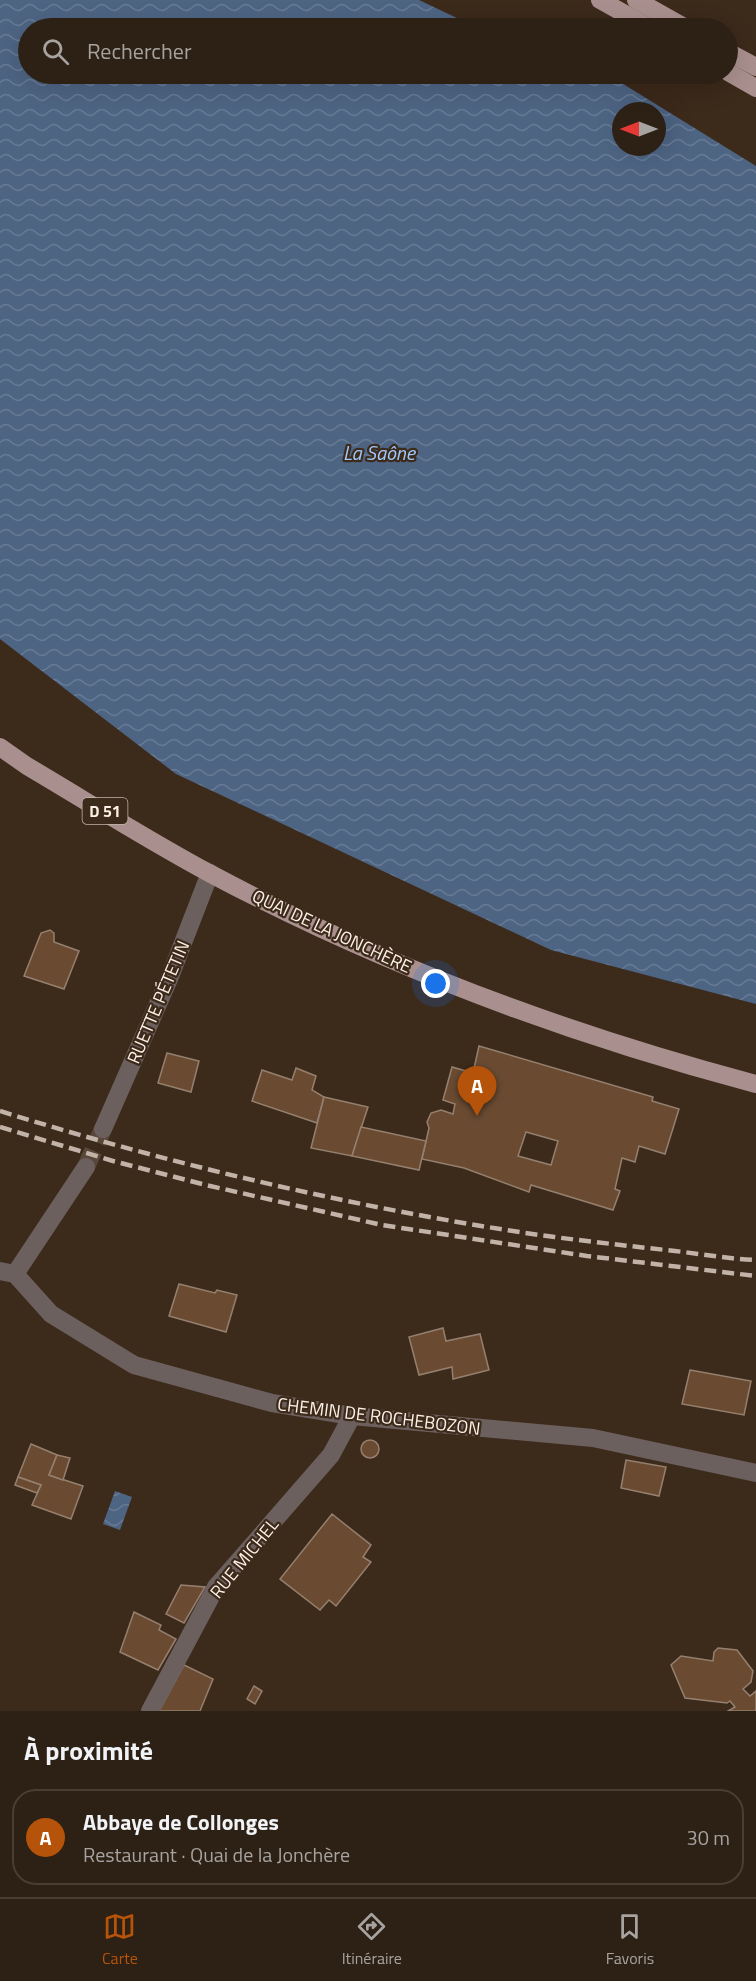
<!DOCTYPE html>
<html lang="fr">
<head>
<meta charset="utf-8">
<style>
  :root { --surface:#2d2014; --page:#392d22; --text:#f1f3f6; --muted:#a7a3a0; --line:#483e34; --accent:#b45309 }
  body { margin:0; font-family:"Titillium Web",sans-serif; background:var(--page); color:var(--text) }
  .compass { position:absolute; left:612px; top:102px; width:54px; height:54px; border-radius:50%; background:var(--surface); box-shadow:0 6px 24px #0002; rotate:270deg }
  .you { position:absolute; left:436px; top:984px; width:21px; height:21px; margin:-15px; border:4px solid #fff; border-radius:50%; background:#1a73e8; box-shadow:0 0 0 9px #1a73e833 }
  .badge { display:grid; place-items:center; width:39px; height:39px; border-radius:50%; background:var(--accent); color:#fff; font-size:20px; font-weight:700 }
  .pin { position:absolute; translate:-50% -50px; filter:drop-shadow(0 2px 3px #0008) }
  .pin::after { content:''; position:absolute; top:32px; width:21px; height:18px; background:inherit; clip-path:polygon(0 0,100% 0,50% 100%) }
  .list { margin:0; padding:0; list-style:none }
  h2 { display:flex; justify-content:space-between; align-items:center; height:78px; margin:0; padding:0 24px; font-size:26px }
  h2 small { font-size:20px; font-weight:400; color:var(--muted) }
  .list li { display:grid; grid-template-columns:39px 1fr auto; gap:18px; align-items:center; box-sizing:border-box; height:96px; margin:0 12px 12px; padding:0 12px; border:2px solid var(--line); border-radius:24px }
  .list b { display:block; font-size:22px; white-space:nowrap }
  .list p { margin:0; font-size:20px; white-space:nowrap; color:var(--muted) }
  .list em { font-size:20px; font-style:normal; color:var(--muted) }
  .icon { flex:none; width:33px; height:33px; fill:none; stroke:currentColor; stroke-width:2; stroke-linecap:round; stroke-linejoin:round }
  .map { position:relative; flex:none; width:756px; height:1711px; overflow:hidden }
  .search { position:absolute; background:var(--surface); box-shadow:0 6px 24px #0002; left:18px; right:18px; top:18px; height:66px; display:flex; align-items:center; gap:15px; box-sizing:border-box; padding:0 21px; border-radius:33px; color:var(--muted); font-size:22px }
  .sheet { height:186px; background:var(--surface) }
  nav { display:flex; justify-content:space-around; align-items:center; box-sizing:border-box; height:84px; border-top:2px solid var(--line); background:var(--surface); font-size:16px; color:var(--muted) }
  nav a { display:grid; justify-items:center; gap:3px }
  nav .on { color:var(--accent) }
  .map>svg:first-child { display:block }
  .water { fill:url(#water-waves); fill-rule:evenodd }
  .building { fill:#6a4b32; stroke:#95806f; stroke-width:1.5; fill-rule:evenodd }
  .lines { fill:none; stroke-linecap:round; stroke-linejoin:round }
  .minor-tunnel { stroke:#59483a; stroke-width:18; stroke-dasharray:18 9; stroke-linecap:butt }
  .minor { stroke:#6c605f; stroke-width:18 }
  .major { stroke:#a9908e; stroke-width:18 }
  .rail { stroke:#c1b3a8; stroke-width:4.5; stroke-dasharray:12 6; stroke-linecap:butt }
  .labels { text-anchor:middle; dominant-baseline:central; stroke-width:4.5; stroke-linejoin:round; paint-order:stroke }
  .shield { fill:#3c2a1b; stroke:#c3b5aa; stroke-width:1.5 }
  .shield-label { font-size:16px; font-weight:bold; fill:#fdf1e7 }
  .street-label { font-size:18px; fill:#fdf1e7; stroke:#3c2a1b }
  .water-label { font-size:20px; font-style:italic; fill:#a0c8fd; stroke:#3c2a1b }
</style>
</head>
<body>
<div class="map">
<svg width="756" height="1711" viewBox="0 0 756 1711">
  <defs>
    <pattern id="water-waves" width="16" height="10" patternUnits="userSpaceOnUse" patternTransform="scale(1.5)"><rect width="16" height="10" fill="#4d6483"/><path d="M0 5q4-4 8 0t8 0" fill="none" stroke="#687b95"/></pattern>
  </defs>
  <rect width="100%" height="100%" fill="#3c2a1b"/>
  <g class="water">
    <path d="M0 0H419L478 28H28V74H607L756 166V1004L551 950 176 774 0 639ZM621 111H657V147H621Z"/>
    <polygon points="115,1491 132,1497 120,1530 103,1524"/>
  </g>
  <g class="building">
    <polygon points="50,930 54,933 54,942 79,951 64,989 24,976 41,933"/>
    <path d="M479 1046 653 1097 652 1101 679 1109 665 1154 639 1146 635 1162 622 1158 615 1189 620 1191 613 1210 531 1185 529 1192 464 1168 422 1159 429 1128 427 1122 431 1113 441 1110 453 1114 455 1104 443 1100 452 1067 473 1073ZM526 1132 558 1141 551 1165 518 1156Z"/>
    <polygon points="167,1053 199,1061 191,1092 158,1083"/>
    <polygon points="296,1068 316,1076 312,1090 324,1097 317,1123 252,1101 262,1070 292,1080"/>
    <polygon points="324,1097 368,1107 352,1156 311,1148"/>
    <polygon points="361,1127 426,1141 419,1170 352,1156"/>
    <polygon points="179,1284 215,1293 217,1290 237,1295 226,1332 169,1316"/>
    <polygon points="443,1328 446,1341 480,1334 489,1370 453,1379 452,1367 419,1375 409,1337"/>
    <polygon points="690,1370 751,1381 744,1415 682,1404"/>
    <circle cx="370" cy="1449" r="9"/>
    <polygon points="31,1444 57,1455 49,1475 83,1486 71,1519 32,1505 41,1485 18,1477"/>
    <polygon points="57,1455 70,1458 63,1480 49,1475"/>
    <polygon points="626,1460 666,1467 659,1496 621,1488"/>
    <polygon points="18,1477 41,1485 37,1493 15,1485"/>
    <polygon points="332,1514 371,1545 363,1557 371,1562 336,1606 329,1600 320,1610 280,1579"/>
    <polygon points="181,1585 205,1587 184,1623 166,1614"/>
    <polygon points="134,1612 161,1625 159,1630 176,1639 158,1670 120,1652"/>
    <polygon points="718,1648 737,1650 753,1671 751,1682 743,1689 750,1696 756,1691 756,1711 728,1711 735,1707 730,1701 727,1703 685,1698 671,1665 681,1656 713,1661 714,1652"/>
    <polygon points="184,1665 213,1679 200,1711 159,1711"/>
    <polygon points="254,1686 262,1691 255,1704 247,1699"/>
  </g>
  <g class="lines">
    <polyline class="minor-tunnel" points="86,1167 103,1129"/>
    <g class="minor">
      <polyline points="103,1129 169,979 210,873"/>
      <polyline points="0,1271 15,1274 51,1314 134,1365 272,1403 352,1416 593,1438 756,1473"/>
      <polyline points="15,1274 86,1167"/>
      <polyline points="150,1711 216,1587 331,1455 352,1416"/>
    </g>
    <g class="major">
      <polyline points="600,0 650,28"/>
      <polyline points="636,0 686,28"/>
      <polyline points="728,52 756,67"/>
      <polyline points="728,72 756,88"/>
      <path d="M0 747 27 766C88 802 149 841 211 874 384 966 567 1034 756 1084"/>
    </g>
    <g class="rail">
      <path d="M0 1111C177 1166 356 1208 539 1235 584 1241 629 1246 675 1251 702 1254 729 1259 756 1260"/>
      <polyline points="0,1127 113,1161 206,1185 382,1225 587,1256 756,1276"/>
    </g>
  </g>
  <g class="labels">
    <rect class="shield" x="82.5" y="798" width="45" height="26" rx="4.5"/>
    <g class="shield-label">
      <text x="105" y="811">D 51</text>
    </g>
    <g class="street-label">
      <text transform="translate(332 931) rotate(25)">QUAI DE LA JONCHÈRE</text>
      <text transform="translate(158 1002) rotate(-67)">RUETTE PÉTETIN</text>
      <text transform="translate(379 1416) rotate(7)">CHEMIN DE ROCHEBOZON</text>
      <text transform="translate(244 1558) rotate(-51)">RUE MICHEL</text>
    </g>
    <g class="water-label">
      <text x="379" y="452">La Saône</text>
    </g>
  </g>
</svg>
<svg class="compass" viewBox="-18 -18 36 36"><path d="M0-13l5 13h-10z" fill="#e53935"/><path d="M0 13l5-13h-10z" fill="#a7a3a0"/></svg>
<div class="you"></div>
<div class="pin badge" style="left:477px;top:1116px">A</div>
<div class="search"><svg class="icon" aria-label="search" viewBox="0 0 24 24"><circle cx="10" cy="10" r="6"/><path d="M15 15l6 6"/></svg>Rechercher</div>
</div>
<section class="sheet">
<h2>À proximité<small></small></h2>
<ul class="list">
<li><span class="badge">A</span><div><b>Abbaye de Collonges</b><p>Restaurant · Quai de la Jonchère</p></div><em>30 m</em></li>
</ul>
</section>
<nav>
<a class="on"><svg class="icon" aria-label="map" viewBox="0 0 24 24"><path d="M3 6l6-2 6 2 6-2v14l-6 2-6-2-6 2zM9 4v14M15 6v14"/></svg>Carte</a>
<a><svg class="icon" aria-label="directions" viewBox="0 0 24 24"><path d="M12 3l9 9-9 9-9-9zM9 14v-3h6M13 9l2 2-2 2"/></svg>Itinéraire</a>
<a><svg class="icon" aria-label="saved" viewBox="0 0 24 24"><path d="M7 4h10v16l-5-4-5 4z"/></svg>Favoris</a>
</nav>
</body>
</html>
